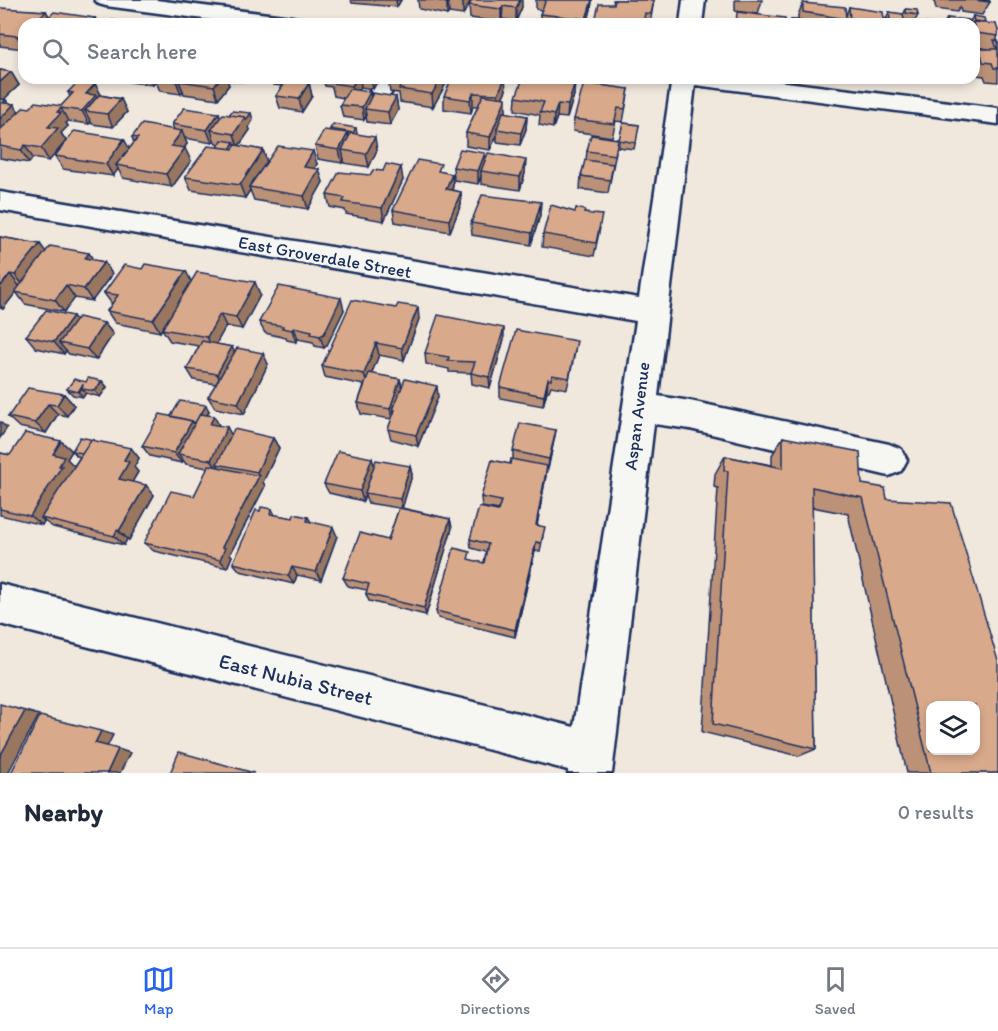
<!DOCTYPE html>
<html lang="en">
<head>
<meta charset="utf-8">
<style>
  :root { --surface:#fff; --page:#f6f6f7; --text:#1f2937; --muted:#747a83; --line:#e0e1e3; --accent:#2563eb }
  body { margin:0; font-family:Itim,sans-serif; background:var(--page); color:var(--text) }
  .controls { position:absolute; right:18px; bottom:18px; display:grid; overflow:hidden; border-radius:12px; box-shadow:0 3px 9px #0003 }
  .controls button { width:54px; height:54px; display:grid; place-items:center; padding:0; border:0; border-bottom:2px solid var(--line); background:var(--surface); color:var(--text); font:30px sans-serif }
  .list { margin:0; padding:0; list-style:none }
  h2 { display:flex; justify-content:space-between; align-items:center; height:78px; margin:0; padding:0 24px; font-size:26px }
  h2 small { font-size:20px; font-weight:400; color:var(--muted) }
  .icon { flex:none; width:33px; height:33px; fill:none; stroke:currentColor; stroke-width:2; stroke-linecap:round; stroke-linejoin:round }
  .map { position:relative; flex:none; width:998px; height:773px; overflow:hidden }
  .search { position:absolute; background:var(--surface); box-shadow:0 3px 9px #0003; left:18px; right:18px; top:18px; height:66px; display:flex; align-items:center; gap:15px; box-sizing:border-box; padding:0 21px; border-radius:18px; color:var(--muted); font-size:22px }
  .sheet { height:174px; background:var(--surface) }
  nav { display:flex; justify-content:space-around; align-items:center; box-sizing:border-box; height:84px; border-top:2px solid var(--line); background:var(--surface); font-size:16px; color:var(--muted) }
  nav a { display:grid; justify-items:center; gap:3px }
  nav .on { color:var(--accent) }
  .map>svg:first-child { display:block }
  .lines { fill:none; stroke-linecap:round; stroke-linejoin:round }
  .minor-casing { stroke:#1b2f5e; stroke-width:5 }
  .minor { fill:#f6f6f2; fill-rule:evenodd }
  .wall { fill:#bb9178; stroke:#1b2f5e; stroke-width:1.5 }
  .shaded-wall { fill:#987661; stroke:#1b2f5e; stroke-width:1.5 }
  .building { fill:#d9a98b; stroke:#1b2f5e; stroke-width:1.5; fill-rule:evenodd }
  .labels { text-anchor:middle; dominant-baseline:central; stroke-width:4.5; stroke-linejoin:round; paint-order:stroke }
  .street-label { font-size:18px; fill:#1b2f5e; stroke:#f6f6f2 }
  .near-street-label { font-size:21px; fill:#1b2f5e; stroke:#f6f6f2 }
</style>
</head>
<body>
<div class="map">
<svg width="998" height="773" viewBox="0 0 998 773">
  <rect width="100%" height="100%" fill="#f0e7dd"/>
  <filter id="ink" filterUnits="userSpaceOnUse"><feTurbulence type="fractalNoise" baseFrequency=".0167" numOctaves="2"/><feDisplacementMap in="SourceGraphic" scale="12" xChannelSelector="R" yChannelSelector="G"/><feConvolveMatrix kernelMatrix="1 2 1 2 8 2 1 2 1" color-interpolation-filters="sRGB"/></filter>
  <g filter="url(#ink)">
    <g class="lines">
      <g class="minor-casing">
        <g id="minor">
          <polygon points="95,0 156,0 292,17 300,19 303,24 242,24 106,6 99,4"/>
          <polygon points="683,0 705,0 702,24 680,24"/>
          <polygon points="377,78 401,78 390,95 374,95 370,90"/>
          <polygon points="672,78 752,78 998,108 998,124 695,85 658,396 690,401 889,444 901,449 907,460 901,471 889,476 690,429 654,424 612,773 568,773 568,770 0,624 0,584 574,727 636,321 0,210 0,192 639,298"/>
        </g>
      </g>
      <use href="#minor" class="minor"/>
    </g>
    <g class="wall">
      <polygon points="351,0 401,0 397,7 352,3"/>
      <polygon points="418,0 471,0 463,15 449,13 447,15 419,9"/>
      <polygon points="536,0 592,0 591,9 587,24 540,24 540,14 542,10 536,9"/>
      <polygon points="613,0 654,0 650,24 594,24 595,21 614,4"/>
      <polygon points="735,0 762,0 758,14 735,11"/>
      <polygon points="934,0 989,0 990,2 982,15 961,12 960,7 957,12 936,9"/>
      <polygon points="803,3 846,15 849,7 886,19 889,12 903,15 906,9 918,15 915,21 904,20 905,24 790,24 791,20 798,20 798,15"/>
      <polygon points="469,5 522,7 516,21 502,19 501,22 470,18"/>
      <polygon points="0,9 46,11 49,16 95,18 98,24 24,24 24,49 0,46"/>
      <polygon points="973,16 985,22 998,30 997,41 998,41 998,82 986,81 984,76 976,75 974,68 974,58 974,59 980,49 989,49 974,47 974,24 944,24 947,18 970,22"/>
      <polygon points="0,70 11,72 19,85 4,99 8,104 14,104 18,112 30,108 61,106 70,97 68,92 95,84 101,95 121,99 127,112 113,127 92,124 91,122 89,124 68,121 66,123 68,126 61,133 66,141 49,161 33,158 29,163 0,158"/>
      <polygon points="70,78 90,78 88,80"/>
      <polygon points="128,78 243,78 241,82 227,80 229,85 218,99 184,94 183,91 181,94 160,91 156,82 153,85 130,82"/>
      <polygon points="272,78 315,78 314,81 301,79 299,82 309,83 312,96 302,112 280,108 276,96 283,86 274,85"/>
      <polygon points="323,78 379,78 373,89 361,87 359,90 371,98 396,97 398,110 390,125 367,122 366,116 364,120 343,117 340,105 344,98 334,96 332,87 325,86"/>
      <polygon points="449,78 433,107 400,102 399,93 390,92 388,79"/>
      <polygon points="629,89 623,122 616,121 612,137 573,131 574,119"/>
      <polygon points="506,90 502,98 506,111 506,113 527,116 526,129 520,145 497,142 497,135 490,150 466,146 466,133 478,106 473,106 471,113 444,109 444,96"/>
      <polygon points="574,95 567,118 557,117 553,128 539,125 540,115 515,110 516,97"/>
      <polygon points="219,113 220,117 253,120 249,127 250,130 239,146 263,150 267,162 317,164 314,169 323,182 308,209 254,200 250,190 245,198 191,190 185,177 218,147 220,144 216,143 214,140 212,143 185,138 187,144 184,148 191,161 172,187 123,178 118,169 113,176 63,169 55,156 124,139 129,149 134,143 132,137 174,130 172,124"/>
      <polygon points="623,123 639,125 634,149 618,147"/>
      <polygon points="356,128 357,134 377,150 369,167 344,163 344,160 342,163 318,159 315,146 330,130 330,129"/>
      <polygon points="587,151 616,152 608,193 580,189 581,176 586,160"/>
      <polygon points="485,161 525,173 520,190 481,184 481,176 478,184 454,180 453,167"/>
      <polygon points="442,172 452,174 453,186 452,190 461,192 461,204 450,232 395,222 393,210"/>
      <polygon points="403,180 384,221 346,214 345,210 330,207 327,195"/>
      <polygon points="575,212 585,213 600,228 594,256 542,247 543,234"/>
      <polygon points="540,215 531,245 472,235 471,223"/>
      <polygon points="0,237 40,244 45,252 104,262 112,274 92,301 75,298 64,312 25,304 16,292 3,309 0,308"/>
      <polygon points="192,282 260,295 242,329 226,326 216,344 232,347 234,352 268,364 244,414 215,408 208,397 216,384 194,380 187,369 199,346 170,341 162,329 169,318 160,332 115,323 107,311 112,304 104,293"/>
      <polygon points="396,308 419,319 404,360 379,355 371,374 400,379 402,387 438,397 418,446 391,439 388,429 392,419 361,414 358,403 364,385 325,377 322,366"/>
      <polygon points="344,310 327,345 324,348 315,346 313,342 298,339 296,342 287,340 286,338 265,333 259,322"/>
      <polygon points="76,320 104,323 113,334 96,360 69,354 66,351 64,354 36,348 26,336"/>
      <polygon points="504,339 490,388 472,384 471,373 449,372 449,369 426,364 425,353"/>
      <polygon points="575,352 567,389 551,386 549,391 547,391 543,406 500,398 500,387"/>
      <polygon points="102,381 107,387 100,397 86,393 83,397 73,395 67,389"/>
      <polygon points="64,394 74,405 67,416 58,414 46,433 19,427 8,417"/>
      <polygon points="209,411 207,415 214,416 219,426 227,427 231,435 273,438 279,448 263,482 265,486 230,554 232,556 227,568 154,551 144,543 194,496 208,468 186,464 183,460 182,463 150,456 142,446 171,416"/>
      <polygon points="556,430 548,469 547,469 537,526 543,536 540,552 535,551 515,637 438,618 436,611 484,563 486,552 471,548 470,539 499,510 482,507 481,497 510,464 513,459 513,451"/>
      <polygon points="783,437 887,499 998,773 907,773 848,514 812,507 816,749 799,756 702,732 718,488 714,487 715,474 725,456 772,465 772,455"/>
      <polygon points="61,441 72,451 67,459 74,466 80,457 77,456 72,451 131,448 139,458 134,467 138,472 132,482 154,495 129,540 127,539 124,545 53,527 44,521 42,525 0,515 0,453 10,455"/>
      <polygon points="374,464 410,466 412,475 402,508 450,519 452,528 426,615 369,601 366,594 367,590 348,586 343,578 388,540 399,508 368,503 365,495 363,501 329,493 324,484"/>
      <polygon points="272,509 275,515 293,518 308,517 311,522 337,536 321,580 297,575 294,584 240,571 233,563 260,511"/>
    </g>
    <g class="shaded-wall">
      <polygon points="396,0 401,0 397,7"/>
      <polygon points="448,0 449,13 447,15 447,3"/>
      <polygon points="464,0 471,0 463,15 463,2"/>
      <polygon points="520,0 522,0 522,7 516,21 516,8"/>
      <polygon points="592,0 591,9 587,24 585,24 586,19"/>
      <polygon points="503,6 502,19 501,22 501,9"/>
      <polygon points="46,11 53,24 32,24"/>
      <polygon points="95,18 98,24 89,24"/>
      <polygon points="24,31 24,48 17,36"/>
      <polygon points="11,72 19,85 0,103 0,82"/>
      <polygon points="150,78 154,78 156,82 153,85"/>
      <polygon points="178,78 192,78 179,81 183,91 181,94 176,81"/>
      <polygon points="220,78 227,78 229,85 218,99 214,86"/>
      <polygon points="293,78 301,78 301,79 296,88"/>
      <polygon points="357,78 360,78 361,87 354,99 352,86"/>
      <polygon points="371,78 379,78 373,89"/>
      <polygon points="441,78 449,78 433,107 432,94"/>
      <polygon points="505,78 506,90 498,107 498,94"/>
      <polygon points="575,82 574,95 567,118 568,105"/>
      <polygon points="309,83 312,96 302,112 299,99"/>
      <polygon points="95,84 102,96 85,111 91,122 89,124 82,111 86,94"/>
      <polygon points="370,92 372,105 365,109 366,116 364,120 362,107"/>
      <polygon points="473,93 473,106 471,113 470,100"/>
      <polygon points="396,97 398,110 390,125 388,112"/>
      <polygon points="506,98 506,111 499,129 497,129 497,135 490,150 490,137"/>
      <polygon points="121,99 127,112 113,127 107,114"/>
      <polygon points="6,100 11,107 14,104 22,117 0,141 0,119 3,103"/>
      <polygon points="558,104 557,117 553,128 554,115"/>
      <polygon points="61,108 68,121 66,123 68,126 61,133 66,141 49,161 41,148 48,127 57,112"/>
      <polygon points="219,113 224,126 211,130 214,140 212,143 207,130"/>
      <polygon points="251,113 253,120 249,127 250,130 238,147 234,134 245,117"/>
      <polygon points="527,116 526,129 520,145 521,133"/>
      <polygon points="182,131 187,144 176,159 171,146"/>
      <polygon points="348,133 351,146 342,150 344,160 342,163 339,150"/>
      <polygon points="375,137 377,150 369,167 366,154"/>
      <polygon points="124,139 131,152 116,165 118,169 113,176 106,164"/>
      <polygon points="234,142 237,149 232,156 230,149"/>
      <polygon points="25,145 33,158 29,163 21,150"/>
      <polygon points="185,148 191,161 172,187 166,174"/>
      <polygon points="263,150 267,162 249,187 250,190 245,198 240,185"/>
      <polygon points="313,151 317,164 308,180 304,167"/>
      <polygon points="485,153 485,166 481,171 481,176 478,184 478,171"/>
      <polygon points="526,160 525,173 520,190 520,177"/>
      <polygon points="401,167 403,180 384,221 382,208"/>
      <polygon points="319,169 323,182 308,209 304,196"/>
      <polygon points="452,174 453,186 447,202 446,189"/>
      <polygon points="461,192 461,204 450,232 449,220"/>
      <polygon points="541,202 540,215 531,245 532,233"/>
      <polygon points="40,244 49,256 25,287 15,275"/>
      <polygon points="89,253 97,266 85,258"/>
      <polygon points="104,262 112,274 92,301 84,289"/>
      <polygon points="186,271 192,283 160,332 153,320"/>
      <polygon points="10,274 20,287 3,309 0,305 0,287"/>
      <polygon points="255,282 260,295 242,329 236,317"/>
      <polygon points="66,285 75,298 64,312 55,300"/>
      <polygon points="341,298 344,310 327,345 324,348 320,336"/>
      <polygon points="418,307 419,319 404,360 402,348"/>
      <polygon points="220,314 226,326 213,349 207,337"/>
      <polygon points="73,316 82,328 59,343 66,351 64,354 54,342"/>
      <polygon points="104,323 113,334 96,360 87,349"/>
      <polygon points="294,327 298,339 296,342 292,330"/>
      <polygon points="504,328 504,339 490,388 489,377"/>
      <polygon points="376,343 379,355 367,385 364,374"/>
      <polygon points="232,347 237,358 223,385 217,374"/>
      <polygon points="263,353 268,364 244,414 238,403"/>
      <polygon points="400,379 402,390 393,410 394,415 393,419 390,409"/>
      <polygon points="548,379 547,391 543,406 544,396"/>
      <polygon points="102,381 107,387 100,397 95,391"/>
      <polygon points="83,384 82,389 86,393 83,397 78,392"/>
      <polygon points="437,386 438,397 418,446 416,435"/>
      <polygon points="64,394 74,405 67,416 57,405"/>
      <polygon points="48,404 58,414 46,433 35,423"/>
      <polygon points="206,405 209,411 200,429 196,424"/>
      <polygon points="214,416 220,427 210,424"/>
      <polygon points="192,421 199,431 178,454 183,460 182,463 174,453"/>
      <polygon points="0,422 7,428 0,438"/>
      <polygon points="227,427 233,438 217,464 219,467 218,470 211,460"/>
      <polygon points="556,430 554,440 548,469 549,459"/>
      <polygon points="273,438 279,448 263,482 265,486 230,554 232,556 227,568 220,560 222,547 259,476 257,472"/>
      <polygon points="61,441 72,451 67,459 75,467 41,518 44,521 42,525 30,516 59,466 53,454"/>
      <polygon points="131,448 139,458 134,467 138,472 128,489 119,479 124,460"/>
      <polygon points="372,458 375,468 365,493 365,495 363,501 360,491"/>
      <polygon points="410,466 412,475 402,509 400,499"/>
      <polygon points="547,466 546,476 535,534 536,525"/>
      <polygon points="146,485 154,495 129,540 119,531"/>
      <polygon points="450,519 452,528 426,615 424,608"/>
      <polygon points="333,527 337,536 321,580 316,572"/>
      <polygon points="117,530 127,539 124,545 114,536"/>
      <polygon points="536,542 535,551 515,637 515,630"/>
      <polygon points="292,567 297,575 294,584 288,576"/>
      <polygon points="25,711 39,715 8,773 0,773 0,756"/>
      <polygon points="101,731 113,735 107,747 95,743"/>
      <polygon points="118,749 130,753 120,773 107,773"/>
    </g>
    <g class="building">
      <polygon points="435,0 464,0 463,2 448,0 447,3"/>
      <polygon points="472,0 520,0 516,8 503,6 501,9 469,5"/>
      <polygon points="546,0 592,0 586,19 540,14"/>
      <polygon points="615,0 654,0 651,14 645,13 643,24 595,21 599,4 614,4"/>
      <polygon points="974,0 989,0 990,2"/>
      <polygon points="803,3 845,7 846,19 803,12"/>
      <polygon points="849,7 883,12 884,19 890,19 889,12 903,14 905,24 870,24 870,22 850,20"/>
      <polygon points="1,8 46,11 32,24 24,24 24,31 17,36 0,34 0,9"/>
      <polygon points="906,9 917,10 918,15 906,13"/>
      <polygon points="54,12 95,18 89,24 41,24"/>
      <polygon points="737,12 785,18 785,24 736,24"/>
      <polygon points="973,16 984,18 985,22 974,21"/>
      <polygon points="947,18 969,20 970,24 948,24"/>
      <polygon points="112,20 141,24 108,24"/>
      <polygon points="791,20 821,23 821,24 791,24"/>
      <polygon points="915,22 933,24 915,24"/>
      <polygon points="973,22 996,24 998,30 998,36 976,33"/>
      <polygon points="994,40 998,41 998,68 994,68 992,63 983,62 980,49 997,49"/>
      <polygon points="0,70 11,72 0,82"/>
      <polygon points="156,78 178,78 176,81"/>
      <polygon points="181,78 220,78 214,86 179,81"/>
      <polygon points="334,78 357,78 352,86 331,83"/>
      <polygon points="389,78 441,78 432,94 399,89 403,81"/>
      <polygon points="452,78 505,78 498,94 473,93 470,100 444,96"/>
      <polygon points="523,78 546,78 575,82 568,105 558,104 554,115 540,112 544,102 516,97"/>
      <polygon points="287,80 309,83 299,99 276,96"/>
      <polygon points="79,81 95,84 86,94 96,95 82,111 61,108 57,112 61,113 48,127 58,128 41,148 25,145 21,150 0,146 0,130 24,107 30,108 36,102 61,106 73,93 68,92"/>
      <polygon points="584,83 629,89 625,109 618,108 614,124 574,119"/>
      <polygon points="349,89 370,92 362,107 340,105"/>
      <polygon points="373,93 396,97 388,112 365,109"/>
      <polygon points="99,95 121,99 107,114 85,111"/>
      <polygon points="483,95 506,98 490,137 466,133"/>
      <polygon points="0,99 6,100 3,103 14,104 0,119"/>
      <polygon points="184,108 219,113 207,130 172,124"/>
      <polygon points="232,111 251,113 246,120 245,117 229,115"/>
      <polygon points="503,112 527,116 521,133 497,129"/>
      <polygon points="223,114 245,117 234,134 211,130"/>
      <polygon points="623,123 639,125 636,143 619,140"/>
      <polygon points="142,124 182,131 171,146 185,148 166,174 116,165 138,138 132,137"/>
      <polygon points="333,124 356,128 353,133 330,129"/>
      <polygon points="324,130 348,133 339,150 315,146"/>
      <polygon points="74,131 124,139 106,164 55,156"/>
      <polygon points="351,133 375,137 366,154 342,150"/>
      <polygon points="591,135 618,139 615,155 587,151"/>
      <polygon points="222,140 234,142 230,149 218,147"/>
      <polygon points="236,145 263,150 240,185 185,177 208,146 233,149"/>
      <polygon points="278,146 313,151 304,167 319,169 304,196 249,187"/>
      <polygon points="460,149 485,153 478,171 453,167"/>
      <polygon points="488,153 526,160 520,177 481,171"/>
      <polygon points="417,160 441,164 438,171 452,174 446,189 461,192 449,220 393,210"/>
      <polygon points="585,160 613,164 610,180 581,176"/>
      <polygon points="386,164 401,167 382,208 343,202 345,198 327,195 339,172 370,175 373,170 383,171"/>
      <polygon points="482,195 541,202 532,233 471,223"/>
      <polygon points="551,205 575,212 576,208 585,210 584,213 602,215 596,243 543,234"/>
      <polygon points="0,237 40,244 15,275 10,274 0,287"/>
      <polygon points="50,246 89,253 85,258 104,262 84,289 66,285 55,300 15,292"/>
      <polygon points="145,264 186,271 153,320 107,311 118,295 104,293 124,265 142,269"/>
      <polygon points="197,272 255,282 236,317 220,314 207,337 162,329"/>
      <polygon points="279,286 341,298 324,334 320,336 311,334 312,331 294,327 292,330 282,328 283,326 259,322"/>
      <polygon points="352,300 396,308 398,304 418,307 402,348 376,343 364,374 322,366"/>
      <polygon points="46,310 73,316 54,342 26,336"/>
      <polygon points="438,315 504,328 489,377 471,373 475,362 448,361 449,357 425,353"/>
      <polygon points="78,317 104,323 87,349 59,343"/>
      <polygon points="516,330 577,341 569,378 552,375 551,380 548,379 544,396 500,387"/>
      <polygon points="202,341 232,347 217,374 187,369"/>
      <polygon points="237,348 263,353 238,403 208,397"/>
      <polygon points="369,373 400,379 390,409 358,403"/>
      <polygon points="88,378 102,381 95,391 82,389 83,384 78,392 67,389 74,379 86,382"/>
      <polygon points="405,379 437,386 416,435 388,429 395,410 393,410"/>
      <polygon points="28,388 64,394 57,405 48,404 35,423 8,417"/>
      <polygon points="180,401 206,405 201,414 200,414 195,423 192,421 171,416"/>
      <polygon points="160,414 192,421 174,453 142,446"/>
      <polygon points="200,414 214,416 210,424 227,427 211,460 178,454"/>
      <polygon points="520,423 556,430 549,459 513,451"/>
      <polygon points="234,429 273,438 257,472 217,464"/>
      <polygon points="25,433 61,441 53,454 64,457 59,466 62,466 30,516 0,509 0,453 10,455"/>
      <polygon points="80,437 94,440 91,440 82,453 72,451"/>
      <path d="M783 437 860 452 862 484 885 488 887 499 951 503 998 661V773H931L863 498 812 487 816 749 713 724 728 471 724 470 725 456 783 468ZM930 705H975V750H930Z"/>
      <polygon points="91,440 131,448 124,460 129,462 119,479 146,485 119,531 117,530 114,536 41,518"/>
      <polygon points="338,451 372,458 360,491 324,484"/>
      <polygon points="511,459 547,466 536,525 545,527 541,543 536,542 515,630 436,611 454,548 470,552 468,559 484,563 488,544 470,539 479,507 498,511 501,501 481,497 492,460 510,464"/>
      <polygon points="376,460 410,466 400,499 365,493"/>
      <polygon points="209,465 259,476 222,547 225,548 220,560 144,543 171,491 194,496"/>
      <polygon points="261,507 272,509 270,514 293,518 294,514 308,517 307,521 333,527 316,572 292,567 288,576 233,563 256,510 260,511"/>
      <polygon points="399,508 450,519 424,608 366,594 369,584 343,578 360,533 388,540"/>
      <polygon points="0,704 25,711 0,756"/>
      <polygon points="40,716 101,731 95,743 118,749 107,773 11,773"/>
      <polygon points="179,752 254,773 170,773"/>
    </g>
  </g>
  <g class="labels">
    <g class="street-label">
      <text transform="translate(325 257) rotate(10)">East Groverdale Street</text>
      <text transform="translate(637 416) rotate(-83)">Aspan Avenue</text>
    </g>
    <g class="near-street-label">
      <text transform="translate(296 679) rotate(14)">East Nubia Street</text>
    </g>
  </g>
</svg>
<div class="controls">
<button><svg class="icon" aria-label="layers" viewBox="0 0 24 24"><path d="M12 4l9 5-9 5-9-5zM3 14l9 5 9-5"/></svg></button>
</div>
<div class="search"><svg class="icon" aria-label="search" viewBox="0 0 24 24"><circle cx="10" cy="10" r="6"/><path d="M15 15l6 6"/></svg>Search here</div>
</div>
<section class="sheet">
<h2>Nearby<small>0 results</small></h2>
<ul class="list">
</ul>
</section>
<nav>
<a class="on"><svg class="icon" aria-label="map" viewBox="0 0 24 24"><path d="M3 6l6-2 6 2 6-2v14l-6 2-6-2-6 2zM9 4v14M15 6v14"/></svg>Map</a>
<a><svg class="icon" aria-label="directions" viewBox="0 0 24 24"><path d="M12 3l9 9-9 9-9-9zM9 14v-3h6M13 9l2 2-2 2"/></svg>Directions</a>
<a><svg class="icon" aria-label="saved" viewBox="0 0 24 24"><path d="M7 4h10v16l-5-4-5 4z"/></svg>Saved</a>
</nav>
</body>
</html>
